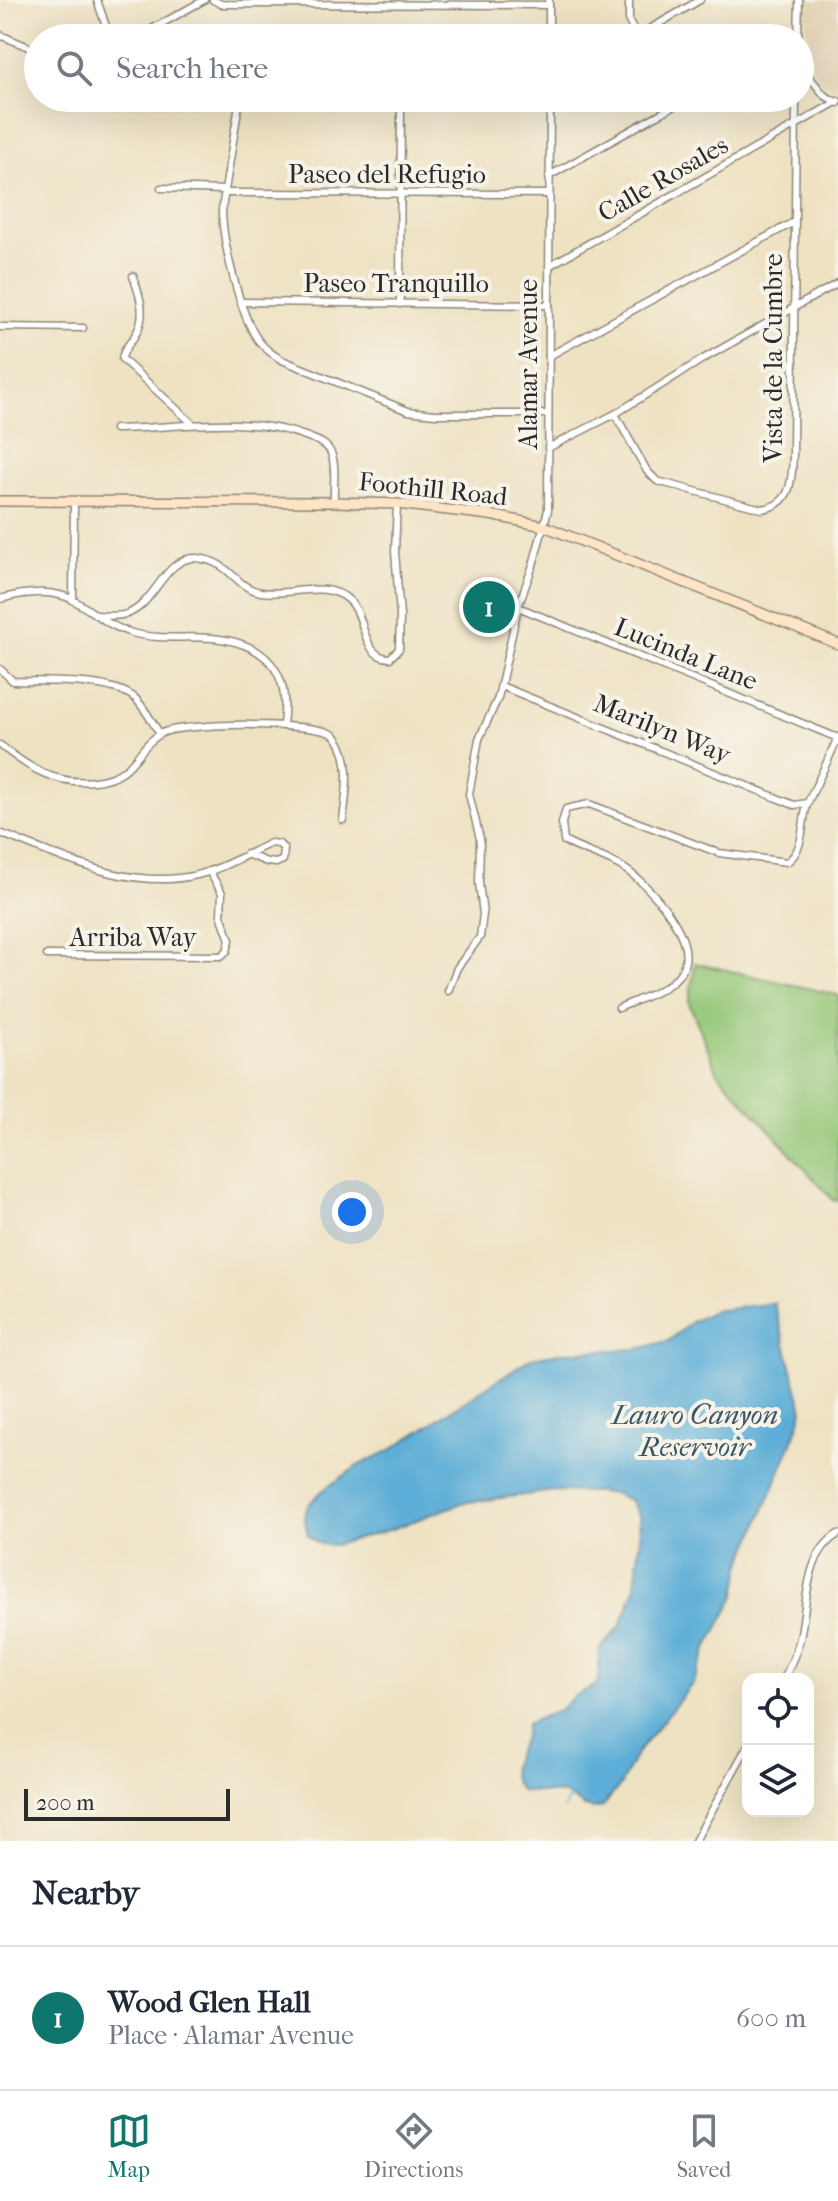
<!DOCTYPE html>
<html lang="en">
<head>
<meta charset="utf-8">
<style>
  :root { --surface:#fff; --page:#f2f2f3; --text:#1f2937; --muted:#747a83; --line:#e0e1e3; --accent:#0f766e }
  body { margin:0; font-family:"IM FELL French Canon",serif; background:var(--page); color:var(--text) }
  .controls { position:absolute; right:24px; bottom:24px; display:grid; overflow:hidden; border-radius:16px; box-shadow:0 8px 32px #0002 }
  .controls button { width:72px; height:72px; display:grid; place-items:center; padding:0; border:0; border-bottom:2px solid var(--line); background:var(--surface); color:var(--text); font:40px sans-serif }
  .scale { position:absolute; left:24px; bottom:20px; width:206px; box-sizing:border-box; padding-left:8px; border:4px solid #2b2b2b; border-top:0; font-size:22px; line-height:28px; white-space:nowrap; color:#2b2b2b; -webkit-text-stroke:6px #f7f3e8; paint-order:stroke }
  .you { position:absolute; left:352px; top:1212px; width:28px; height:28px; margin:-20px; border:6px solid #fff; border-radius:50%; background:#1a73e8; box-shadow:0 0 0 12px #1a73e833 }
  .badge { display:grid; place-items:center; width:52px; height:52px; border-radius:50%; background:var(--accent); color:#fff; font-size:26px; font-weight:700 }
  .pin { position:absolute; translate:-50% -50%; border:4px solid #fff; box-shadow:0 2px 8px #0006 }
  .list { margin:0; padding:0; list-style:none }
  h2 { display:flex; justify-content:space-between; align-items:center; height:104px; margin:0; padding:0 32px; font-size:34px }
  h2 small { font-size:26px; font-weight:400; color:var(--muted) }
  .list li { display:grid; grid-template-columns:52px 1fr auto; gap:24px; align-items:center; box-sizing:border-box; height:144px; padding:0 32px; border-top:2px solid var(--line) }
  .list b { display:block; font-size:30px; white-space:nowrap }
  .list p { margin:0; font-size:26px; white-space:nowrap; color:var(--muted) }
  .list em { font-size:26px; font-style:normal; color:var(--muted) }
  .icon { flex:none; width:44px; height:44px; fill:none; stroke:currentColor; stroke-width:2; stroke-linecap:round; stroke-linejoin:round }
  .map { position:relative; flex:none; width:838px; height:1841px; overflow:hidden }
  .search { position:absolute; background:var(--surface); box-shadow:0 8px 32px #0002; left:24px; right:24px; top:24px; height:88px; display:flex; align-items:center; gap:20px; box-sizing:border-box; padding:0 28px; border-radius:44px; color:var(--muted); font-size:30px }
  .sheet { height:248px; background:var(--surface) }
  nav { display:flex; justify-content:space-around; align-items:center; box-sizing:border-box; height:112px; border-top:2px solid var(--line); background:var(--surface); font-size:22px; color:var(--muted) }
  nav a { display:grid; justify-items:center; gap:4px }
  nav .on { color:var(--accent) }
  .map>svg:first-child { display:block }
  .built { fill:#e2d1b4 }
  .green { fill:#93c676; stroke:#5f7850; stroke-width:2 }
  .water { fill:#5cadd7; stroke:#446c81; stroke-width:2 }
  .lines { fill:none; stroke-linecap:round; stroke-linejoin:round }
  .stream { stroke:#5cadd7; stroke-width:2 }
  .minor-casing { stroke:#8c8677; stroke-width:9 }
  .secondary-casing { stroke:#8c8677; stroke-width:12 }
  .minor { stroke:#fff; stroke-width:6 }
  .secondary { stroke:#ffe4c6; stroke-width:9 }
  .labels { text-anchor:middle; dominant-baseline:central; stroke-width:8; stroke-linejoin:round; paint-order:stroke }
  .street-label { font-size:26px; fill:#2b2b2b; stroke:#f7f3e8 }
  .water-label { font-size:28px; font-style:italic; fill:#3c5867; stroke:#f7f3e8 }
</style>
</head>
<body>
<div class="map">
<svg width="838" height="1841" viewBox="0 0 838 1841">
  <rect width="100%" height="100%" fill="#f7f3e8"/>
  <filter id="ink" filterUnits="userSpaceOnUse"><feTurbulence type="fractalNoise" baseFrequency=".0125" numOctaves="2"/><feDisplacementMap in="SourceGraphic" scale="16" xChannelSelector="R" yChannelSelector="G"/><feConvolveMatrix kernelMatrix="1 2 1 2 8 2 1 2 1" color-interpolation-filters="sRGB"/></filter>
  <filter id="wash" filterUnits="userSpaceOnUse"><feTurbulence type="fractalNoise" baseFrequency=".006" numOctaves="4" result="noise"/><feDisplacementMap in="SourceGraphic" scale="32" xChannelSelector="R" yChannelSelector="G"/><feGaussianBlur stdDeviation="1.8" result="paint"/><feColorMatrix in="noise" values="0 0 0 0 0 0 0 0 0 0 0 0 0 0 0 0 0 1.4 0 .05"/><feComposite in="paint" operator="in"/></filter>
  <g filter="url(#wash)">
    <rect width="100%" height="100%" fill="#eee2c3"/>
    <polygon class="built" points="803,0 838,0 838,87 834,88 823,83 813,70"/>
    <polygon class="green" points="695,963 838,995 838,1201 834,1201 718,1073 689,1003"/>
    <path class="water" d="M774 1303 803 1410 796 1433 741 1566 736 1595 707 1648 693 1683 636 1754 620 1786 602 1807 594 1809 585 1807 565 1794 521 1791C497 1763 527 1750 526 1724L561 1709 574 1696 595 1686 599 1680 598 1663 600 1649 620 1627 635 1588 640 1536 639 1517 631 1501 616 1494 597 1492 555 1491 462 1503 392 1529 335 1545 320 1544 308 1536 304 1515 309 1504 322 1491 359 1465 389 1451 531 1358 566 1352 639 1349 670 1340 691 1322 713 1311Z"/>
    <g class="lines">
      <polyline class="stream" points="563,1810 570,1796"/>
    </g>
  </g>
  <g filter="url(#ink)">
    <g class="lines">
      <g class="minor-casing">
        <g id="minor">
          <polyline points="97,0 110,38"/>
          <polyline points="213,0 221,4 549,5"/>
          <polyline points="549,0 549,38"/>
          <polyline points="629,0 629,22 637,36"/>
          <polyline points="0,35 38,51"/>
          <polyline points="136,38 204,0"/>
          <polyline points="634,38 700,0"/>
          <polyline points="798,38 799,0"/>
          <polyline points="800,65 824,95 838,103"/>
          <path d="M240 98 222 209C222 240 240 315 258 340 265 349 273 355 282 360L408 411 435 414H548"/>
          <polyline points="549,176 688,98"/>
          <polyline points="161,188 225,190"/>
          <polyline points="225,193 548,194"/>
          <polyline points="549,266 838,101"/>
          <path d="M133 276C140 296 148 317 134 337 129 345 123 349 122 359L193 424"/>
          <polyline points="243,302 549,305"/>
          <polyline points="400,304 401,98"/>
          <polyline points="0,327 83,328"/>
          <polyline points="549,356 794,222"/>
          <path d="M615 414 647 471 657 481 762 509C793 505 792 478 793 453L796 98"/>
          <path d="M115 429C178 428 244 414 305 436 315 440 326 442 331 453 337 466 333 487 334 502"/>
          <polyline points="548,448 615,414 703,359 838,283"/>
          <path d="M0 599C22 593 51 588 73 600 93 611 109 627 132 633 158 640 185 636 212 638 265 643 291 670 283 724"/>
          <polyline points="73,600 74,502"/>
          <polyline points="518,607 838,738"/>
          <path d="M96 615C106 616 117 617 127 614 156 604 164 556 197 558 233 562 233 587 261 592 289 597 327 578 350 601 367 617 361 658 390 658L399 649 400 616 395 551 397 504"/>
          <path d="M0 669 13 681C45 682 110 678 135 698 145 708 152 722 160 734"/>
          <polyline points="501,686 794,805 808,803"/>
          <path d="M0 745C29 768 55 785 94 781 138 776 133 749 162 733 180 723 323 720 336 737 353 759 346 795 343 820"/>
          <path d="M0 833C62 857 129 891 197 875 222 869 247 854 271 843L279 844 284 849 283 860 276 863 267 862 246 854"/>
          <polyline points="47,955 221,956 227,951 230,940 221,915 222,893 209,871"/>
          <polyline points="448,991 457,968 480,937 483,914 479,883 480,839 469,794 479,739 498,698 518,607 533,565 548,510 550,98"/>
          <path d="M619 1008C638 999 672 990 682 970 699 939 649 885 625 869 606 856 583 852 564 841L562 823 566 809 589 804 719 853 787 862C806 849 801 819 808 802 818 781 829 759 838 737"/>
          <path d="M784 1679C790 1666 797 1652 800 1638 808 1602 804 1555 838 1534"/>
          <polyline points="695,1841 748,1745"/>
        </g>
      </g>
      <g class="secondary-casing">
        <polyline id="secondary" points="0,501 334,502 397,504 490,515 544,526 838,644"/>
      </g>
      <use href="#minor" class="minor"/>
      <use href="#secondary" class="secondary"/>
    </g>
  </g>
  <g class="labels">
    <g class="street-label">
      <text x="387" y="174">Paseo del Refugio</text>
      <text transform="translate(663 179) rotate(-30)">Calle Rosales</text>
      <text x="396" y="283">Paseo Tranquillo</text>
      <text transform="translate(773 358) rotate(-90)">Vista de la Cumbre</text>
      <text transform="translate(528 364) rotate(-90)">Alamar Avenue</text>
      <text transform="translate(433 489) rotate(6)">Foothill Road</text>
      <text transform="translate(686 654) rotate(22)">Lucinda Lane</text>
      <text transform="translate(662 729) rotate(22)">Marilyn Way</text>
      <text x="133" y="937">Arriba Way</text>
    </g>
    <g class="water-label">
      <text x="695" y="1414">Lauro Canyon<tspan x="695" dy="32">Reservoir</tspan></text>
    </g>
  </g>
</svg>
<div class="controls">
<button><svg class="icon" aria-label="locate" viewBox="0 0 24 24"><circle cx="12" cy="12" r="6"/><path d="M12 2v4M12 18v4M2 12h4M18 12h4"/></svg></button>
<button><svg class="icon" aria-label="layers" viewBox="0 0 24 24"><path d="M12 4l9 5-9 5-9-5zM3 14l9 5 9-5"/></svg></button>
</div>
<div class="scale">200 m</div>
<div class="you"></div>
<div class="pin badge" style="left:489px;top:607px">1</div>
<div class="search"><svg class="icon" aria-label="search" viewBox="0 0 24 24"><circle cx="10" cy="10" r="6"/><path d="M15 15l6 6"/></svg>Search here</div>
</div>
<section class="sheet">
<h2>Nearby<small></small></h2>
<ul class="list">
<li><span class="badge">1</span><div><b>Wood Glen Hall</b><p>Place · Alamar Avenue</p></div><em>600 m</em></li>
</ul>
</section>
<nav>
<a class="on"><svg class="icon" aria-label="map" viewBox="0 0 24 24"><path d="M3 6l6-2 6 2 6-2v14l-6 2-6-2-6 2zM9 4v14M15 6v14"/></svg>Map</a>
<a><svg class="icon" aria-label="directions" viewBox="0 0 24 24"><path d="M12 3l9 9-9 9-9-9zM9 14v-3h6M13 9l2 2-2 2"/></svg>Directions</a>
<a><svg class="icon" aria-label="saved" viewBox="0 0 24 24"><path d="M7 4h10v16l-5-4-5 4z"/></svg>Saved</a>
</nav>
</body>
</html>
